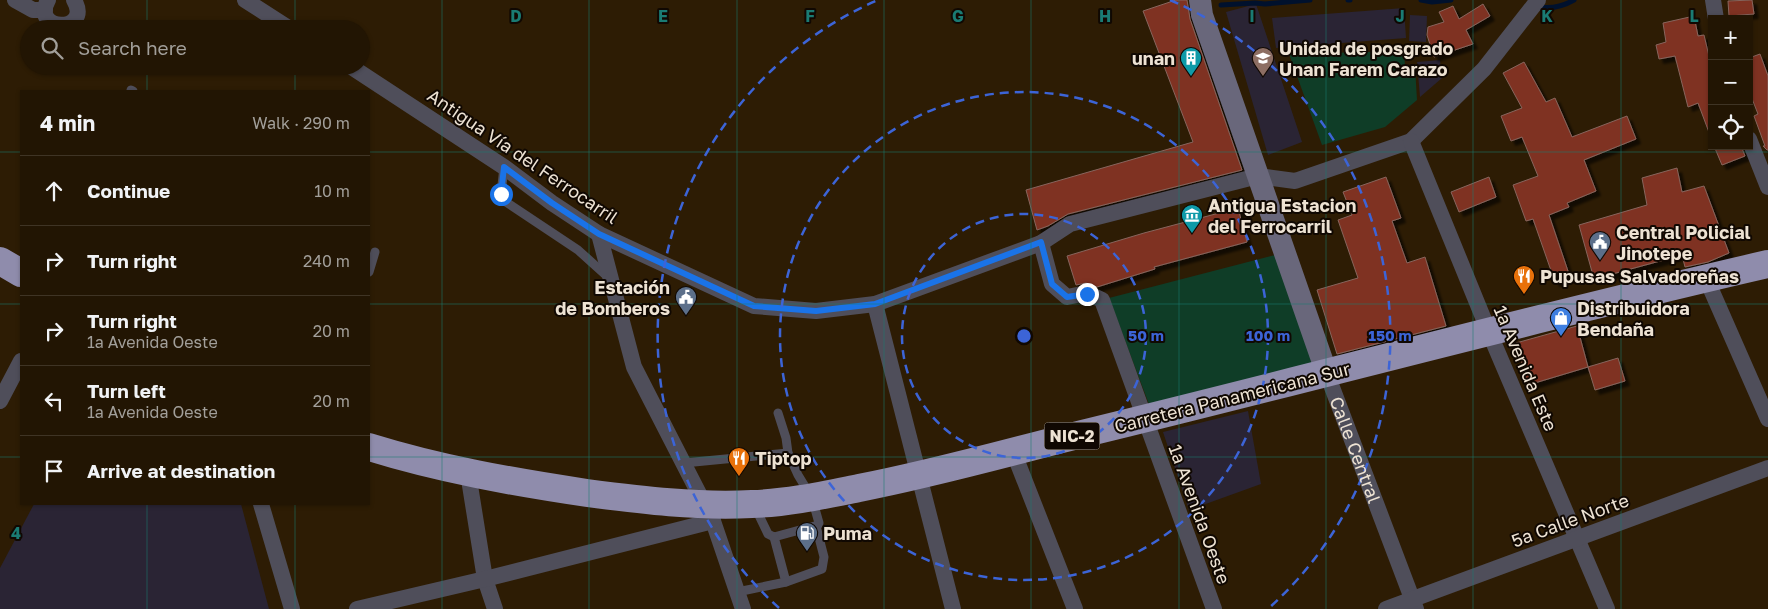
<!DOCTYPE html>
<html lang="en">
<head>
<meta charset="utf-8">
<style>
  :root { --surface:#221503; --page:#2a1e0d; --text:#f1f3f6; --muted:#a29f9a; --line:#3f3425 }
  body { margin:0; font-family:"Golos Text",sans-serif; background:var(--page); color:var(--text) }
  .controls { position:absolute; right:15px; top:15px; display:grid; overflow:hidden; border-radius:0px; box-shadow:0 1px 4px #0004 }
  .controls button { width:45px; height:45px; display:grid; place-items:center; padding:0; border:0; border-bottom:1px solid var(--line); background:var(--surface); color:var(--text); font:25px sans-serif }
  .stop { position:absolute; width:15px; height:15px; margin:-11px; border:4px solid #1a73e8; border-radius:50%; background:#fff }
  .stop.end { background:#1a73e8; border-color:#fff; box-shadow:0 1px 5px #0008 }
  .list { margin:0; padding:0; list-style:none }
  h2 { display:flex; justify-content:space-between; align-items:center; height:65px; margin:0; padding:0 20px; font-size:21px }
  h2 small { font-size:16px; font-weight:400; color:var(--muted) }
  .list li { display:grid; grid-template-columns:32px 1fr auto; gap:15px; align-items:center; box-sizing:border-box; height:70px; padding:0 20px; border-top:1px solid var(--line) }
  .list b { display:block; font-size:19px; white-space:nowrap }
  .list p { margin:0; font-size:16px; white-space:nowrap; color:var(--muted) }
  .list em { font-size:16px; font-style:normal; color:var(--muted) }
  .icon { flex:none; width:28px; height:28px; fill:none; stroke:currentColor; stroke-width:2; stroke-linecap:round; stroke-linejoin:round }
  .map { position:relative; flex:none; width:1768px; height:609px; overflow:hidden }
  .search { position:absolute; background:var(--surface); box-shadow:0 1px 4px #0004; left:20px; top:20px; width:350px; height:55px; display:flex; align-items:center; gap:12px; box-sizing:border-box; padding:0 18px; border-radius:28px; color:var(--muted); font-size:19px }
  .panel { position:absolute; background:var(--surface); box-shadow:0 1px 4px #0004; left:20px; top:90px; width:350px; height:415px; border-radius:0px }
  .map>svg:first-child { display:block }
  .education { fill:#2a2434 }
  .green { fill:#0f3d27 }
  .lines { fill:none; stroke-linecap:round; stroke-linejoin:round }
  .stream { stroke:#00112d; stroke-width:5 }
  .building { fill:#7f3222; stroke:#87655d; filter:url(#shadow) }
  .lane { stroke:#4f4e5a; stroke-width:9 }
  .street { stroke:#4f4e5a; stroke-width:16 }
  .secondary { stroke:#69677b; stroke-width:22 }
  .highway { stroke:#8f8cac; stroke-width:28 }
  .route { stroke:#1a73e8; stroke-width:6 }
  .grid { fill:none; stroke:#1a7b73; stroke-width:1; stroke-opacity:0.55 }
  .ring { fill:none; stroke:#3c64d7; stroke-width:2.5; stroke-dasharray:9 6 }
  .labels { text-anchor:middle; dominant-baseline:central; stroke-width:4; stroke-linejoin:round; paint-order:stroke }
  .shield { fill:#100802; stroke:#aba194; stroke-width:1 }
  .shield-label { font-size:16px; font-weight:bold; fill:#ede2d3 }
  .poi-label { font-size:18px; font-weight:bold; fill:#ede2d3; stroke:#100802; text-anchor:start }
  .street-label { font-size:18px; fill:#ede2d3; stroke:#100802 }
  .grid-label { font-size:16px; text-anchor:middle; font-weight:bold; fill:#1a7b73; stroke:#100802; stroke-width:4; stroke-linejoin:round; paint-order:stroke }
  .centre { fill:#3c64d7; stroke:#100802; stroke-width:2.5 }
  .ring-label { font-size:15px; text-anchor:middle; font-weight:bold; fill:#3c64d7; stroke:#100802; stroke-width:4; stroke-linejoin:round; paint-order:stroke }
</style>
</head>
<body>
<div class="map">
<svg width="1768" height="609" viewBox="0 0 1768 609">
  <defs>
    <filter id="shadow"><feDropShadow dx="4.5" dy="4.5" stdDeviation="1" flood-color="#0009"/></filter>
  </defs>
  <rect width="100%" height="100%" fill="#2d1c04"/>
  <g class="education">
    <polygon points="1256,4 1302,142 1268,155 1226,12"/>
    <polygon points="1404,8 1406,38 1276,48 1272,18"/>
    <polygon points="1410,15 1427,16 1426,42 1409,41"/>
    <polygon points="1440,60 1442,78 1420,97 1417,62"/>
    <polygon points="1248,411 1261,484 1189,510 1163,432"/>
    <polygon points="34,504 241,504 269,609 0,609 0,568"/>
  </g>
  <g class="green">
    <polygon points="1404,51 1405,66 1415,66 1417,100 1385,127 1322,145 1289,54"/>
    <polygon points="1279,254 1317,370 1150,407 1109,298"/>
  </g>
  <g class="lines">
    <g class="stream">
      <polyline points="1348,0 1350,0"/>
      <polyline points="1421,0 1432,2 1451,0"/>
      <polyline points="1221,5 1255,3 1265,4 1310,0"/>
      <path d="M1541 7C1552 9 1565 5 1574 0"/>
    </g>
  </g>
  <g class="building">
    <polygon points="1176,0 1187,0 1190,19 1242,170 1068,214 1048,226 1037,230 1026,190 1193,142 1143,11"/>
    <polygon points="1752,0 1754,14 1729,16 1728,1"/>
    <polygon points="1483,4 1490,16 1466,30 1473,44 1434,57 1427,35 1428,27 1444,22 1439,12 1453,6 1459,19"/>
    <polygon points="1694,16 1698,36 1704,35 1712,69 1712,135 1710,135 1698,103 1688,107 1675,56 1659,59 1656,45 1666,42 1663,23"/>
    <polygon points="1760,54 1768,76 1768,150 1767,150 1763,146 1765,146 1754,116 1758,114 1749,91 1749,58"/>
    <polygon points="1524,62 1546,102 1555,98 1572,137 1627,116 1636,139 1584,160 1596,191 1567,203 1569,207 1549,215 1570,277 1555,282 1533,219 1526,221 1513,185 1538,176 1522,137 1511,141 1501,116 1522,108 1503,73"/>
    <polygon points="1714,146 1741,146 1745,156 1722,165"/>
    <polygon points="1677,168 1682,192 1704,186 1729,253 1708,262 1685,267 1682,255 1594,279 1579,225 1647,205 1642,178"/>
    <polygon points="1386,177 1401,218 1392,221 1407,263 1425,257 1446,326 1337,354 1317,290 1358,278 1338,220 1352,215 1343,192"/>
    <polygon points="1489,177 1496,197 1459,212 1451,192"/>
    <polygon points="1238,208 1247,242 1154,267 1155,269 1097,287 1086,283 1076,285 1067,256 1144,233"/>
    <polygon points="1577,326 1588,367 1528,385 1516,343"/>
    <polygon points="1618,358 1625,381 1595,390 1588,367"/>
  </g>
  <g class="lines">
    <g class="lane">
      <polyline points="131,90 133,91"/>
      <polyline points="504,167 501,194 503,200 578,250 609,278"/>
      <polyline points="369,272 375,252"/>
      <polyline points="684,463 788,453 786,438 778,413"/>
      <polyline points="755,507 768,534 774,537 818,525 819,523 812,498 798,475 788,453"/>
      <polyline points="774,537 786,582"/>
      <polyline points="737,592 786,582 822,569 824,557 816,526"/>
    </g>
    <g class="street">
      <polyline points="15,0 33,10 45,10"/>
      <path d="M48 0C30 33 93 33 74 0"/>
      <polyline points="245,0 290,29"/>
      <polyline points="1713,0 1716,19"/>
      <polyline points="350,66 504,167 552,203 599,234 754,306 816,311 875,304 1041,243 1070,224 1258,176 1295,181 1411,141 1484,69 1538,0"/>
      <polyline points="1749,139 1768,187"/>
      <polyline points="1411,141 1489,332 1607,609"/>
      <polyline points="599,234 634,367 713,521 743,609"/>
      <polyline points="1041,243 1052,284 1067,297 1087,293 1102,300 1214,609"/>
      <polyline points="1706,278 1768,419"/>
      <polyline points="875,304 953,609"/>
      <path id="s1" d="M1327 374 1416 609"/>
      <polyline points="0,401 21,361"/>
      <polyline points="1013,451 1075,609"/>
      <polyline points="468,473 485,579 495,609"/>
      <polyline points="261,504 292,609"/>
      <polyline points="357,609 485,579 713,521"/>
      <polyline points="1386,609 1768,468"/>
    </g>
    <polyline class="secondary" points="1200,0 1202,15 1327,374"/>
    <g class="highway">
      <polyline points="0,261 21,273"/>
      <path d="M369 447C440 469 513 482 587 493 642 500 697 507 752 504 788 503 824 495 859 488 937 473 1013 451 1090 432 1316 377 1541 316 1768 264"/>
    </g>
  </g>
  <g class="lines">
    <polyline class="route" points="501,194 504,167 552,203 599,234 754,306 816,311 875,304 1041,242 1052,284 1067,297 1087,294"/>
  </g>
  <path class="grid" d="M147 0V29M295 0V29M442 0V609M589 0V609M737 0V609M884 0V609M1031 0V609M1179 0V609M1326 0V609M1473 0V609M1621 0V609M147 66V91M295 66V91M0 152H21M369 152H1768M0 304H21M369 304H1768M0 457H21M369 457H1768M147 504V609M295 504V609"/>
  <g class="ring">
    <circle cx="1024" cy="336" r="122"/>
    <circle cx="1024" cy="336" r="244"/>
    <path d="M779 608A366 366 0 0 1 878 0M1170 0A366 366 0 0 1 1269 608"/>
  </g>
  <defs>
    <g id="building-pin" transform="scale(1.125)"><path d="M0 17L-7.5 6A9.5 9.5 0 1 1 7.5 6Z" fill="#0f9aa8" stroke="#100802"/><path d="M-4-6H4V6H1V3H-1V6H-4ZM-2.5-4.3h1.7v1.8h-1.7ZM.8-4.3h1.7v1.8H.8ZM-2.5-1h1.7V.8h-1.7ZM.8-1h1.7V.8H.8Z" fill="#fff"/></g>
    <g id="university-pin" transform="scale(1.125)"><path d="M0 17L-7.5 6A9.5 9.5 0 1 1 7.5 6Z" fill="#8d6e63" stroke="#100802"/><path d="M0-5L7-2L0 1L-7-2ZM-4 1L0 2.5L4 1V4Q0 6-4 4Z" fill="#fff"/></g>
    <g id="museum-pin" transform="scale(1.125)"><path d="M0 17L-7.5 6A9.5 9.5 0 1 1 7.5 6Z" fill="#0f9aa8" stroke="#100802"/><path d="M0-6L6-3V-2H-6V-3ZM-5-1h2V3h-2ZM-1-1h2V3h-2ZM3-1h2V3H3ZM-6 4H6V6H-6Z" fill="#fff"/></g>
    <g id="civic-pin" transform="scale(1.125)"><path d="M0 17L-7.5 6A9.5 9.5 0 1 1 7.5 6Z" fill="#5c6f8a" stroke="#100802"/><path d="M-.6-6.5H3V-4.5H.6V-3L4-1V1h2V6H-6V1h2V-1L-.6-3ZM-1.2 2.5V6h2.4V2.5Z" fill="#fff"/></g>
    <g id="restaurant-pin" transform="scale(1.125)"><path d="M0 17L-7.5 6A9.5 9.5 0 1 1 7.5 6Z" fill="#e8710a" stroke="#100802"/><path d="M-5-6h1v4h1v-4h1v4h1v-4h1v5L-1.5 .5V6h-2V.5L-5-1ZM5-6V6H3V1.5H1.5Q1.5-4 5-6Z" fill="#fff"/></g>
    <g id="shop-pin" transform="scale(1.125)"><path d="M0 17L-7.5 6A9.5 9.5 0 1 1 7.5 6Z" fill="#3f7fe0" stroke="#100802"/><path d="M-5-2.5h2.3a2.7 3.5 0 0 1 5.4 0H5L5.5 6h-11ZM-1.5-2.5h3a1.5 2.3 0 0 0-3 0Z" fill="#fff"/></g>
    <g id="fuel-pin" transform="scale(1.125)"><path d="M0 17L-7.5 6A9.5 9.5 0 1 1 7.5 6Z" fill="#5c6f8a" stroke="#100802"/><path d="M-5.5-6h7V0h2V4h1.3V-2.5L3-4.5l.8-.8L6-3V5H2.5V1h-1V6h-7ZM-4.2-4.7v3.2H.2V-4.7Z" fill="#fff"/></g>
  </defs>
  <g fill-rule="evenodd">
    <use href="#building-pin" x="1191" y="58"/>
    <use href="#university-pin" x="1263" y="58"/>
    <use href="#museum-pin" x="1192" y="215"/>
    <use href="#civic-pin" x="1600" y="242"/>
    <use href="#restaurant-pin" x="1524" y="276"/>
    <use href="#civic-pin" x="686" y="297"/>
    <use href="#shop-pin" x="1561" y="318"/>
    <use href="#restaurant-pin" x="739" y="458"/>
    <use href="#fuel-pin" x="807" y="533"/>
  </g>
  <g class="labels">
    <rect class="shield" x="1044.5" y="422.5" width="55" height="27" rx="4"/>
    <g class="shield-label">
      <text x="1072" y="436">NIC-2</text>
    </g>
    <g class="poi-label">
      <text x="1279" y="48">Unidad de posgrado<tspan x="1279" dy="21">Unan Farem Carazo</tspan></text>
      <text x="1175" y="58" text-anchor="end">unan</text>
      <text x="1208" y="205">Antigua Estacion<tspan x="1208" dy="21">del Ferrocarril</tspan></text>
      <text x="1616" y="232">Central Policial<tspan x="1616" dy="21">Jinotepe</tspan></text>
      <text x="1540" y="276">Pupusas Salvadoreñas</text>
      <text x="670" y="287" text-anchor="end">Estación<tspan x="670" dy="21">de Bomberos</tspan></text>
      <text x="1577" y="308">Distribuidora<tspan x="1577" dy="21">Bendaña</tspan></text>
      <text x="755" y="458">Tiptop</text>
      <text x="823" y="533">Puma</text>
    </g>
    <g class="street-label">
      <text transform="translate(523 156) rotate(34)">Antigua Vía del Ferrocarril</text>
      <text transform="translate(1526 368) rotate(67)">1a Avenida Este</text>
      <text transform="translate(1232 397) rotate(-14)">Carretera Panamericana Sur</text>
      <text stroke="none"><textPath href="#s1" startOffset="81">Calle Central</textPath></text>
      <text transform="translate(1200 514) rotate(70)">1a Avenida Oeste</text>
      <text transform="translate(1570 520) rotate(-20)">5a Calle Norte</text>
    </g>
  </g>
  <g class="grid-label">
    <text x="516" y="22">D</text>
    <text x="663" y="22">E</text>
    <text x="810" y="22">F</text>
    <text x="958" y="22">G</text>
    <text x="1105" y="22">H</text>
    <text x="1252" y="22">I</text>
    <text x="1400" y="22">J</text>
    <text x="1547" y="22">K</text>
    <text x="1694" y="22">L</text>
    <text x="16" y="539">4</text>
  </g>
  <circle cx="1024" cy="336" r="8" class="centre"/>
  <g class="ring-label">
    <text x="1146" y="341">50 m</text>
    <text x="1268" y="341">100 m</text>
    <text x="1390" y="341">150 m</text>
  </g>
</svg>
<div class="controls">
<button>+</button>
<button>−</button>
<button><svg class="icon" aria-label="locate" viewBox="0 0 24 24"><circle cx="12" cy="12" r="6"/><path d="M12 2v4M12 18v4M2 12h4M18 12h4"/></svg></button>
</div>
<div class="stop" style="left:501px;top:194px"></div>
<div class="stop end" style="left:1087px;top:294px"></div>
<div class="search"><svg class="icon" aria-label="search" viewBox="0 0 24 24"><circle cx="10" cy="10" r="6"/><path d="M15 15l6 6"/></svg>Search here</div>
<section class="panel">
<h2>4 min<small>Walk · 290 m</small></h2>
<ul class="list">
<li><svg class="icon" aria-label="ahead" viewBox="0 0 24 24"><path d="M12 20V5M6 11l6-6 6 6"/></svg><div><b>Continue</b></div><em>10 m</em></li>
<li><svg class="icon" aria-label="right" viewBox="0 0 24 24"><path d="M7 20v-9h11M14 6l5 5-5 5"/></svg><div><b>Turn right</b></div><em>240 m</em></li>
<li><svg class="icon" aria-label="right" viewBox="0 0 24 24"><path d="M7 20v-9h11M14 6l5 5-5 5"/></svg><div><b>Turn right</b><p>1a Avenida Oeste</p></div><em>20 m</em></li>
<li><svg class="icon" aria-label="left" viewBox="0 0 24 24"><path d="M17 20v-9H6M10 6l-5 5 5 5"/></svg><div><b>Turn left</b><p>1a Avenida Oeste</p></div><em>20 m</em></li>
<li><svg class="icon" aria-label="arrive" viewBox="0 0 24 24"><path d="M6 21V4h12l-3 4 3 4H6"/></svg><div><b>Arrive at destination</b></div></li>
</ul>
</section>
</div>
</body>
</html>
